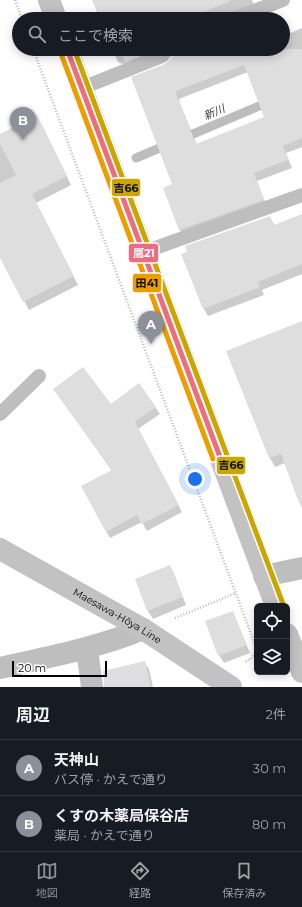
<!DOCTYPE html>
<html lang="ja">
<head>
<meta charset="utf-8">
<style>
  :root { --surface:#171b24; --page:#20242c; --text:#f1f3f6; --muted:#9ea1a6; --line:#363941; --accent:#8c9099 }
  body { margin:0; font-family:Montserrat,"Noto Sans JP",sans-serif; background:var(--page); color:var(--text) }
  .controls { position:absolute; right:12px; bottom:12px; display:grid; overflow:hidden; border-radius:6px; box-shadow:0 2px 10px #0003 }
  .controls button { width:36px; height:36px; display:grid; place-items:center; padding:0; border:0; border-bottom:1px solid var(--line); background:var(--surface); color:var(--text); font:20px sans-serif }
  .scale { position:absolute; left:12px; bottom:10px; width:95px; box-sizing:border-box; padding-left:4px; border:2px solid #000; border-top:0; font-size:11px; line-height:14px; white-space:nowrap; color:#000; -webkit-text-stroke:3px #fff; paint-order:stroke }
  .you { position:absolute; left:195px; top:479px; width:14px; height:14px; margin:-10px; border:3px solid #fff; border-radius:50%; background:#1a73e8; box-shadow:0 0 0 6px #1a73e833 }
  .badge { display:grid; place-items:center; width:26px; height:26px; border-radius:50%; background:var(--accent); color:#fff; font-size:13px; font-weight:700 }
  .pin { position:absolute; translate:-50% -33px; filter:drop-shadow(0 1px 2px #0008) }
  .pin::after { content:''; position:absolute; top:21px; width:14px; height:12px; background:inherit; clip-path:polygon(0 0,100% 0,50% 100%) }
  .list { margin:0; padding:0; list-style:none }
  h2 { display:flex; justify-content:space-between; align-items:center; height:52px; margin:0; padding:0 16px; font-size:17px }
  h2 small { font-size:13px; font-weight:400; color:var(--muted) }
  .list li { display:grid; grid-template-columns:26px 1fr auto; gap:12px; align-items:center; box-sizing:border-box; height:56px; padding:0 16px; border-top:1px solid var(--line) }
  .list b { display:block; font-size:15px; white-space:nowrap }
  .list p { margin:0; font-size:13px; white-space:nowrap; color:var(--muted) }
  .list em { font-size:13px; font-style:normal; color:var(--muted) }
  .icon { flex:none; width:22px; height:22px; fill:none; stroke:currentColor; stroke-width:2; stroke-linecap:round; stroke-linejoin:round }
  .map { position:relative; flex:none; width:302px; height:687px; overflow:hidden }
  .search { position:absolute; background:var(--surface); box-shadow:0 2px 10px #0003; left:12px; right:12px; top:12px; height:44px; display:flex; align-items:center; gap:10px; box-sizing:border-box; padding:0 14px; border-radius:22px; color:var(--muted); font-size:15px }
  .sheet { height:164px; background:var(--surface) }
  nav { display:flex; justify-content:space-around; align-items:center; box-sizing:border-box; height:56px; border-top:1px solid var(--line); background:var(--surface); font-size:11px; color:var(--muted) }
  nav a { display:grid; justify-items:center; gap:2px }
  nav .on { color:var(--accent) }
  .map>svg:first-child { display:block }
  .shadow { fill:#0003; fill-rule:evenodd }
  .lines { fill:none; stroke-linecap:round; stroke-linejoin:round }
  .stream { stroke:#bdbdbd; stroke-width:9 }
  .building { fill:#dedede; fill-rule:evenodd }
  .path { stroke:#b9b9b9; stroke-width:2.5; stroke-dasharray:1 2; stroke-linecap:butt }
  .lane { stroke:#bebebe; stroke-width:14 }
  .street { stroke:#bebebe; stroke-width:22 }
  .secondary { stroke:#c2c2c2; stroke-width:22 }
  .bus-1-casing { stroke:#fff; stroke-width:8 }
  .bus-2-casing { stroke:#fff; stroke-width:8 }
  .bus-3-casing { stroke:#fff; stroke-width:8 }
  .bus-1 { stroke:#ec6d81; stroke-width:5 }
  .bus-2 { stroke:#eb9e00; stroke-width:5 }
  .bus-3 { stroke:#caa600; stroke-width:5 }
  .labels { text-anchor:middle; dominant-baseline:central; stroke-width:4; stroke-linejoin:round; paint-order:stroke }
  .street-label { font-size:10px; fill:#000; stroke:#fff }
  .water-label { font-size:11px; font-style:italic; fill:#424242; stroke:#fff }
  .line-badge { stroke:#fff; stroke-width:1.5 }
  .badge-label { font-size:11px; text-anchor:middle; font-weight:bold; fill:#fff }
  .pale-badge-label { font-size:11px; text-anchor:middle; font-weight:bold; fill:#111 }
</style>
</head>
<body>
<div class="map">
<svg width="302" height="687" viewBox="0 0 302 687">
  <rect width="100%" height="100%" fill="#fff"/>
  <g class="shadow">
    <polygon points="93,0 252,0 256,10 233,19 100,19"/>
    <path d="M302 28V147L286 153 292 168 257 181 267 207 184 237 180 230 164 189 173 185 166 65 176 55V49H283V36ZM248 72 265 117 197 145 179 101H180L179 99Z"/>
    <polygon points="112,49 169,49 129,67 118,62"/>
    <polygon points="42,125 71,185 36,203 78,285 29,310 0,256 0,135"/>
    <polygon points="302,215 302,274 262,290 264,295 208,316 204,309 183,254 270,217 275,226"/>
    <polygon points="227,352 302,362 302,508 285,463 275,467 270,458"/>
    <polygon points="139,384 160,414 138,429 182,512 147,531 142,522 110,538 106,531 112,471 54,389 110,405"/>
    <polygon points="170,566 174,574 186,605 153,619 148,611 136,579"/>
    <polygon points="232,612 250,653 224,663 219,655"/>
    <polygon points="144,662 149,669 153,687 110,687"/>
  </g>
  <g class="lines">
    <g class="stream">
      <polyline points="181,139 271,101"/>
      <polyline points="136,158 169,144"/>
    </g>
  </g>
  <g class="building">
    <polygon points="92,0 230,0 230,1 186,19 100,19"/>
    <polygon points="120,49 157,49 125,62"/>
    <path d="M176 49H302V138L283 146 288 160 254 173 264 200 179 230 163 188 172 184 131 77 165 64 174 55ZM244 65 264 117 196 144 176 94 177 93 176 91Z"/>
    <polygon points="37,115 67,176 32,194 74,276 23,302 0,258 0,183 16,175 0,144 0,134"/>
    <polygon points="302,214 302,264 258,282 260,287 203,309 181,254 187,252 185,246 270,216 274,225"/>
    <polygon points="302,321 302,503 299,503 281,454 269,458 226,351"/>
    <polygon points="83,367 111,404 139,383 156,407 135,422 179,505 142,524 137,515 106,532 81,486 112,470 53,389"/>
    <polygon points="170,565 183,597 147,611 135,579"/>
    <polygon points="233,611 247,645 218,656 205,621"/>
    <polygon points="145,661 151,687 104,687 103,671"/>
  </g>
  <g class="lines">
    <g class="path">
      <polyline points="15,0 22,19"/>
      <polyline points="33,49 257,650 251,659 244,662"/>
      <polyline points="175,618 236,593"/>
    </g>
    <g class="lane">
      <polyline points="233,19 283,0"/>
      <polyline points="82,88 162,56 168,49"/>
      <polyline points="144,252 302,195"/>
      <polyline points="0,414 39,376"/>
    </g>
    <g class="street">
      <polyline points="264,576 302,568"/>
      <polyline points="87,649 92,687"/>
      <path d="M0 668C48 657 97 648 143 629"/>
    </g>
    <g class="secondary">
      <polyline points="49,0 56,19"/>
      <polyline points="67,49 276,606"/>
      <path id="s1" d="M0 549 143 629 231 687"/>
      <polyline points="287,634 302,672"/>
    </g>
    <g class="bus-1-casing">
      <polyline id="bus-1" points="67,49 220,457"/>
    </g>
    <g class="bus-2-casing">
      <polyline id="bus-2" points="60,51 213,459"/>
    </g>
    <g class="bus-3-casing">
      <polyline id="bus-3" points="74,49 283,604"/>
    </g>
    <use href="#bus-1" class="bus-1"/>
    <use href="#bus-2" class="bus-2"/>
    <use href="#bus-3" class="bus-3"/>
  </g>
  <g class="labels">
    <g class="street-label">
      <text stroke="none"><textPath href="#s1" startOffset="135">Maesawa-Hōya Line</textPath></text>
    </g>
    <g class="water-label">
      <text transform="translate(214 112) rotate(-23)">新川</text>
    </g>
  </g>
  <g class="line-badge">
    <rect x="111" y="178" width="30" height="19" rx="4" fill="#caa600"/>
    <rect x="128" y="243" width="31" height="20" rx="4" fill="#ec6d81"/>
    <rect x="132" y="273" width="30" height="20" rx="4" fill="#eb9e00"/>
    <rect x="216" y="456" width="30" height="19" rx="4" fill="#caa600"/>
  </g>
  <g class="badge-label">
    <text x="144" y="257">鷹21</text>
  </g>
  <g class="pale-badge-label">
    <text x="126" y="192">吉66</text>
    <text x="147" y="287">田41</text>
    <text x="231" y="469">吉66</text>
  </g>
</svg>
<div class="controls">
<button><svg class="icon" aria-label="locate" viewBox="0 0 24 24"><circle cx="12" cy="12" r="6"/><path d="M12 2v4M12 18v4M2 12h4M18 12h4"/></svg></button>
<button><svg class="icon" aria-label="layers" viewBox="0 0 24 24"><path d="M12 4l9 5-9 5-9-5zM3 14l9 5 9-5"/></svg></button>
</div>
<div class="scale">20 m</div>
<div class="you"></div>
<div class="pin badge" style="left:151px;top:344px">A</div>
<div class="pin badge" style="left:23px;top:140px">B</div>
<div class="search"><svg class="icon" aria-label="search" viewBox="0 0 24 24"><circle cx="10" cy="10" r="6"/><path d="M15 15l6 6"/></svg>ここで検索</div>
</div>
<section class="sheet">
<h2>周辺<small>2件</small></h2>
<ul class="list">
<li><span class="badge">A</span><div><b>天神山</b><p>バス停 · かえで通り</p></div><em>30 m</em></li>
<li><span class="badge">B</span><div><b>くすの木薬局保谷店</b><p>薬局 · かえで通り</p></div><em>80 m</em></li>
</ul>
</section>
<nav>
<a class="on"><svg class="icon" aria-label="map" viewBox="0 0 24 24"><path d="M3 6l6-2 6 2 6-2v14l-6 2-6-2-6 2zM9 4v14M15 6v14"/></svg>地図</a>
<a><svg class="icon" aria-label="directions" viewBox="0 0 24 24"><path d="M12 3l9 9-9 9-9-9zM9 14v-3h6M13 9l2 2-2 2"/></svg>経路</a>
<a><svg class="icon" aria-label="saved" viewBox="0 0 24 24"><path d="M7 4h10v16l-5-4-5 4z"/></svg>保存済み</a>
</nav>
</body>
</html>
